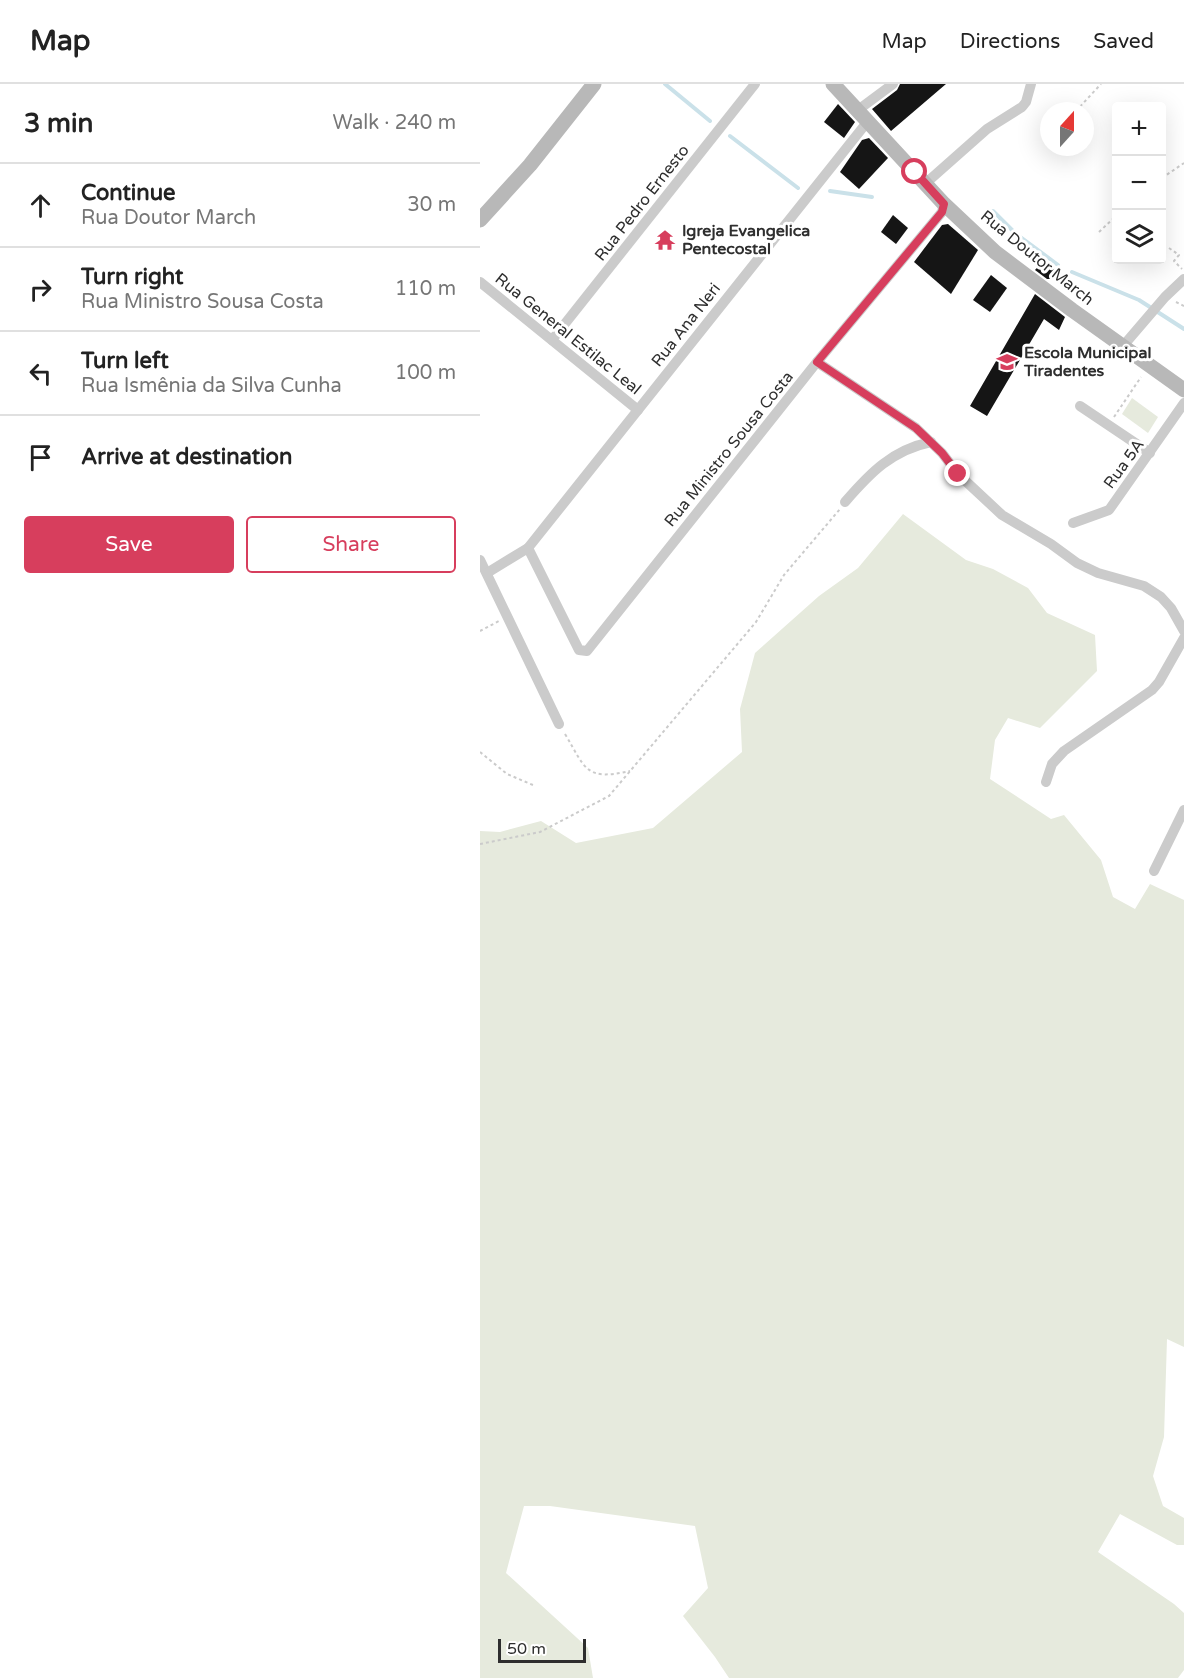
<!DOCTYPE html>
<html lang="en">
<head>
<meta charset="utf-8">
<style>
  :root { --surface:#fff; --page:#f2f2f2; --text:#222; --muted:#767676; --line:#e0e0e0; --accent:#d73e5d }
  body { margin:0; font-family:"Varela Round",sans-serif; background:var(--page); color:var(--text) }
  .controls { position:absolute; right:18px; top:18px; display:grid; overflow:hidden; border-radius:6px; box-shadow:0 6px 24px #0002 }
  .controls button { width:54px; height:54px; display:grid; place-items:center; padding:0; border:0; border-bottom:2px solid var(--line); background:var(--surface); color:var(--text); font:30px sans-serif }
  .compass { position:absolute; left:560px; top:18px; width:54px; height:54px; border-radius:50%; background:var(--surface); box-shadow:0 6px 24px #0002; rotate:21deg }
  .scale { position:absolute; left:18px; bottom:15px; width:88px; box-sizing:border-box; padding-left:6px; border:3px solid #2e2e2e; border-top:0; font-size:16px; line-height:21px; white-space:nowrap; color:#2e2e2e; -webkit-text-stroke:4px #fff; paint-order:stroke }
  .stop { position:absolute; width:18px; height:18px; margin:-14px; border:4px solid #d73e5d; border-radius:50%; background:#fff }
  .stop.end { background:#d73e5d; border-color:#fff; box-shadow:0 2px 6px #0008 }
  .list { margin:0; padding:0; list-style:none }
  h2 { display:flex; justify-content:space-between; align-items:center; height:78px; margin:0; padding:0 24px; font-size:26px }
  h2 small { font-size:20px; font-weight:400; color:var(--muted) }
  .list li { display:grid; grid-template-columns:39px 1fr auto; gap:18px; align-items:center; box-sizing:border-box; height:84px; padding:0 24px; border-top:2px solid var(--line) }
  .list b { display:block; font-size:22px; white-space:nowrap }
  .list p { margin:0; font-size:20px; white-space:nowrap; color:var(--muted) }
  .list em { font-size:20px; font-style:normal; color:var(--muted) }
  .actions { display:flex; gap:12px; padding:18px 24px }
  .actions a { flex:1; padding:14px 0; border:2px solid var(--accent); border-radius:6px; text-align:center; font-size:21px; color:var(--accent) }
  .actions .main { background:var(--accent); color:#fff }
  .icon { flex:none; width:33px; height:33px; fill:none; stroke:currentColor; stroke-width:2; stroke-linecap:round; stroke-linejoin:round }
  .map { position:relative; flex:none; width:704px; height:1594px; overflow:hidden }
  header { display:flex; align-items:center; gap:36px; box-sizing:border-box; height:84px; padding:0 30px; background:var(--surface); border-bottom:2px solid var(--line) }
  header strong { font-size:28px }
  nav { display:flex; gap:33px; margin-inline-start:auto; font-size:21px }
  main { display:flex }
  aside { flex:1; background:var(--surface) }
  .map>svg:first-child { display:block }
  .green { fill:#e6eadd }
  .lines { fill:none; stroke-linecap:round; stroke-linejoin:round }
  .stream { stroke:#cae1e9; stroke-width:4 }
  .building { fill:#151515 }
  .path { stroke:#cbcbcb; stroke-width:2; stroke-dasharray:3 3; stroke-linecap:butt }
  .street { stroke:#cbcbcb; stroke-width:10 }
  .secondary { stroke:#b8b8b8; stroke-width:15 }
  .route { stroke:#d73e5d; stroke-width:8 }
  .labels { text-anchor:middle; dominant-baseline:central; stroke-width:6; stroke-linejoin:round; paint-order:stroke }
  .street-label { font-size:16px; fill:#2e2e2e; stroke:#fff }
  .poi-label { font-size:16px; font-weight:bold; fill:#2e2e2e; stroke:#fff; text-anchor:start }
</style>
</head>
<body>
<header>
<strong>Map</strong>
<nav><a>Map</a><a>Directions</a><a>Saved</a></nav>
</header>
<main>
<aside>
<h2>3 min<small>Walk · 240 m</small></h2>
<ul class="list">
<li><svg class="icon" aria-label="ahead" viewBox="0 0 24 24"><path d="M12 20V5M6 11l6-6 6 6"/></svg><div><b>Continue</b><p>Rua Doutor March</p></div><em>30 m</em></li>
<li><svg class="icon" aria-label="right" viewBox="0 0 24 24"><path d="M7 20v-9h11M14 6l5 5-5 5"/></svg><div><b>Turn right</b><p>Rua Ministro Sousa Costa</p></div><em>110 m</em></li>
<li><svg class="icon" aria-label="left" viewBox="0 0 24 24"><path d="M17 20v-9H6M10 6l-5 5 5 5"/></svg><div><b>Turn left</b><p>Rua Ismênia da Silva Cunha</p></div><em>100 m</em></li>
<li><svg class="icon" aria-label="arrive" viewBox="0 0 24 24"><path d="M6 21V4h12l-3 4 3 4H6"/></svg><div><b>Arrive at destination</b></div></li>
</ul>
<div class="actions"><a class="main">Save</a><a>Share</a></div>
</aside>
<div class="map">
<svg width="704" height="1594" viewBox="0 0 704 1594">
  <rect width="100%" height="100%" fill="#fff"/>
  <g class="green">
    <polygon points="652,314 678,333 668,349 642,330"/>
    <polygon points="423,430 486,476 513,485 548,504 567,529 615,551 617,587 560,644 528,634 515,656 510,695 571,735 584,731 621,776 633,813 655,825 670,800 704,816 704,1263 687,1255 684,1353 673,1392 683,1422 704,1434 704,1461 697,1461 640,1430 618,1468 694,1520 704,1529 704,1586 698,1594 249,1594 235,1573 203,1532 228,1504 215,1442 70,1422 44,1422 26,1489 108,1564 113,1594 0,1594 0,747 20,748 61,737 96,759 173,744 262,668 260,625 275,569 339,512 378,484"/>
  </g>
  <g class="lines">
    <g class="stream">
      <polyline points="185,0 230,37"/>
      <polyline points="250,52 318,104"/>
      <polyline points="350,107 392,113"/>
      <polyline points="513,127 535,149 578,181"/>
      <polyline points="592,188 659,216 704,245"/>
    </g>
  </g>
  <g class="building">
    <polygon points="420,0 466,0 411,47 392,25 417,6"/>
    <polygon points="358,20 375,38 364,54 344,38"/>
    <polygon points="389,54 408,74 379,105 360,88 382,56"/>
    <polygon points="413,131 428,144 416,160 401,148"/>
    <polygon points="468,140 498,166 471,210 434,178 462,141"/>
    <polygon points="564,176 578,188 572,195 567,195 555,186"/>
    <polygon points="511,191 527,204 510,228 493,216"/>
    <polygon points="555,210 585,233 579,246 564,235 507,332 490,322"/>
  </g>
  <g class="lines">
    <g class="path">
      <polyline points="596,27 621,0"/>
      <polyline points="566,60 569,56"/>
      <polyline points="682,94 704,79"/>
      <polyline points="619,148 636,132"/>
      <polyline points="689,164 699,171 694,177 702,185"/>
      <polyline points="696,218 704,222"/>
      <polyline points="634,333 661,293"/>
      <polyline points="0,547 19,537"/>
      <path d="M85 650C106 685 105 697 150 687"/>
      <polyline points="0,668 27,690 53,701"/>
      <polyline points="0,760 60,748 129,712 276,538 304,491 360,425"/>
    </g>
    <g class="street">
      <polyline points="378,26 413,0"/>
      <polyline points="446,99 507,45 542,23 546,18 551,0"/>
      <polyline points="0,198 158,326"/>
      <polyline points="72,256 275,0"/>
      <polyline points="643,262 685,213 704,195"/>
      <polyline points="337,278 436,344 462,369 478,390 522,431 571,460 597,479 618,489 664,502 681,513 691,524 704,547"/>
      <polyline points="600,322 670,369"/>
      <path d="M365 418C390 389 412 366 451 358"/>
      <polyline points="593,439 629,426 704,319"/>
      <polyline points="48,464 99,566 107,567 337,278 462,128 464,120"/>
      <polyline points="0,476 79,640"/>
      <polyline points="7,489 48,464 388,37"/>
      <polyline points="566,698 572,680 584,667 672,606 679,598 704,554"/>
      <polyline points="674,787 704,726"/>
    </g>
    <g class="secondary">
      <polyline points="353,0 464,120 515,168 592,226 704,306"/>
      <polyline points="0,136 50,81 114,0"/>
    </g>
  </g>
  <g class="lines">
    <polyline class="route" points="435,88 464,120 462,128 337,278 436,344 462,369 478,390"/>
  </g>
  <defs>
    <g id="temple-bare" transform="scale(1.62)"><path d="M0-6L5-2H3V0L6.5 2.5H4V6H1.5V3h-3V6H-4V2.5H-6.5L-3 0V-2H-5Z" fill="#d73e5d" stroke="#fff" stroke-width="2.5" paint-order="stroke"/></g>
    <g id="school-bare" transform="scale(1.62)"><path d="M0-5L7-2L0 1L-7-2ZM-4 1L0 2.5L4 1V4Q0 6-4 4Z" fill="#d73e5d" stroke="#fff" stroke-width="2.5" paint-order="stroke"/></g>
  </defs>
  <g fill-rule="evenodd">
    <use href="#temple-bare" x="185" y="156"/>
    <use href="#school-bare" x="527" y="278"/>
  </g>
  <g class="labels">
    <g class="street-label">
      <text transform="translate(162 119) rotate(-52)">Rua Pedro Ernesto</text>
      <text transform="translate(557 174) rotate(39)">Rua Doutor March</text>
      <text transform="translate(206 241) rotate(-52)">Rua Ana Neri</text>
      <text transform="translate(88 250) rotate(39)">Rua General Estilac Leal</text>
      <text transform="translate(249 365) rotate(-51)">Rua Ministro Sousa Costa</text>
      <text transform="translate(644 380) rotate(-54)">Rua 5A</text>
    </g>
    <g class="poi-label">
      <text x="202" y="147">Igreja Evangelica<tspan x="202" dy="18">Pentecostal</tspan></text>
      <text x="544" y="269">Escola Municipal<tspan x="544" dy="18">Tiradentes</tspan></text>
    </g>
  </g>
</svg>
<div class="controls">
<button>+</button>
<button>−</button>
<button><svg class="icon" aria-label="layers" viewBox="0 0 24 24"><path d="M12 4l9 5-9 5-9-5zM3 14l9 5 9-5"/></svg></button>
</div>
<svg class="compass" viewBox="-18 -18 36 36"><path d="M0-13l5 13h-10z" fill="#e53935"/><path d="M0 13l5-13h-10z" fill="#767676"/></svg>
<div class="scale">50 m</div>
<div class="stop" style="left:435px;top:88px"></div>
<div class="stop end" style="left:478px;top:390px"></div>
</div>
</main>
</body>
</html>
